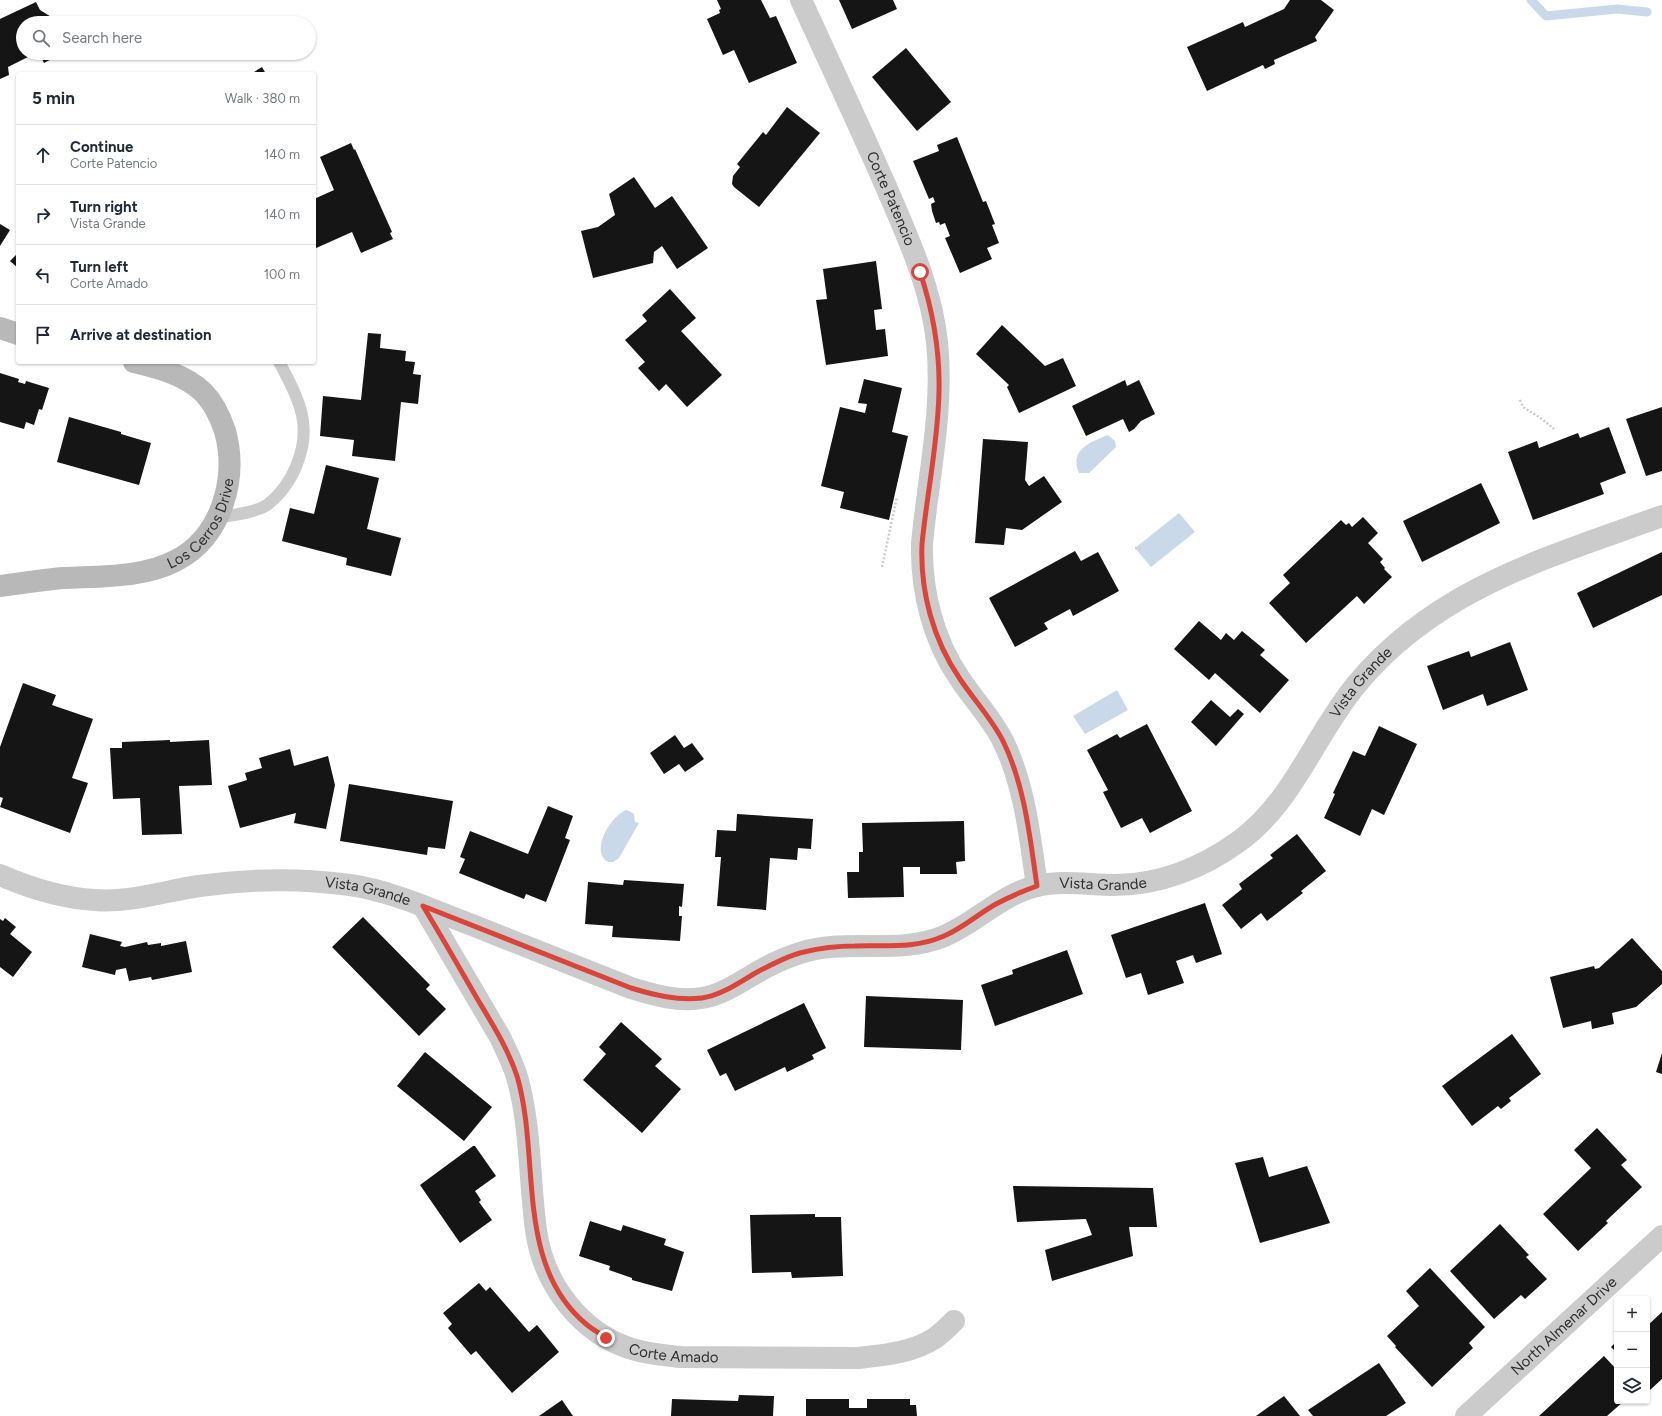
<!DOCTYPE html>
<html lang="en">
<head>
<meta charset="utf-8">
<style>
  :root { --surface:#fff; --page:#f6f6f7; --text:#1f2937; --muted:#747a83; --line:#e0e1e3 }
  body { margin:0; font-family:Figtree,sans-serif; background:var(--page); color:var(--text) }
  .controls { position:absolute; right:12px; bottom:12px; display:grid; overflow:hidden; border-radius:4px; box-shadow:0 1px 3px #0004 }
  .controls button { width:36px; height:36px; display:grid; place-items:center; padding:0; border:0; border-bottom:1px solid var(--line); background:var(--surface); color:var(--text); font:20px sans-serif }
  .stop { position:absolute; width:12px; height:12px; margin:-9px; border:3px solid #da453b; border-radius:50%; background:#fff }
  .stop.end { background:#da453b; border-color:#fff; box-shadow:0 1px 4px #0008 }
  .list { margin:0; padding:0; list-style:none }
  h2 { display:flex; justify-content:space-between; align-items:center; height:52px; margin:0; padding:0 16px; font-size:17px }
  h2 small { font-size:13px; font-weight:400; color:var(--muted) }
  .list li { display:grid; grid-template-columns:26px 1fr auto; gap:12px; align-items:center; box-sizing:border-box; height:60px; padding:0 16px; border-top:1px solid var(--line) }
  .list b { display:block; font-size:15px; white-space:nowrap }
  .list p { margin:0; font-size:13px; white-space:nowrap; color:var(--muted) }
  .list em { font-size:13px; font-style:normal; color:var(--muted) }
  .icon { flex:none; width:22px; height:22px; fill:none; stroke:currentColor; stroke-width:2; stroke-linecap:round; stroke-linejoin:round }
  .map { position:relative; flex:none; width:1662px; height:1416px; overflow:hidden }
  .search { position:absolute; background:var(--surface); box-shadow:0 1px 3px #0004; left:16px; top:16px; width:300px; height:44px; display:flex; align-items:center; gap:10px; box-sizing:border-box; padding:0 14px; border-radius:22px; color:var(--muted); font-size:15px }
  .panel { position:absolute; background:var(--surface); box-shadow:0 1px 3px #0004; left:16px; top:72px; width:300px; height:292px; border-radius:4px }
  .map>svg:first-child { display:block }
  .water { fill:#cad9e9 }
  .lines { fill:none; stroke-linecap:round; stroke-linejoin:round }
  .stream { stroke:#cad9e9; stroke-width:9 }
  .building { fill:#151515 }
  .path { stroke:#cbcbcb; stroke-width:2.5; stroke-dasharray:2 2; stroke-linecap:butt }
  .lane { stroke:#cbcbcb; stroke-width:12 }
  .street { stroke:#cbcbcb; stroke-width:22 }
  .secondary { stroke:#b8b8b8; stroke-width:22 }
  .route { stroke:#da453b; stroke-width:5 }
  .labels { text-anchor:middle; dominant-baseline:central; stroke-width:4; stroke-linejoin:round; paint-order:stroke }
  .street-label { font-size:15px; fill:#2e2e2e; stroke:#fff }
</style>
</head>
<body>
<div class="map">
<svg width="1662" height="1416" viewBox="0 0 1662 1416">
  <rect width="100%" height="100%" fill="#fff"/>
  <g class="water">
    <path d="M1108 435 1115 441 1116 447 1089 473H1079C1069 450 1090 442 1108 435Z"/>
    <polygon points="1179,513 1195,532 1151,567 1135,548"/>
    <polygon points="1117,690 1128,710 1085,734 1073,716"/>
    <path d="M626 810 629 811 634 814 635 822 639 823 619 858 613 862H608C589 851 611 816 626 810Z"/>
  </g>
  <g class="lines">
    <polyline class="stream" points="1531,0 1546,16 1617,9 1647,12"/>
  </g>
  <g class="building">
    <polygon points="717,0 761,0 770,18 776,16 797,63 749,83 734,50 723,55 707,19 720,13 719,10 721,9"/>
    <polygon points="839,0 893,0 897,9 852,29"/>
    <polygon points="1290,0 1321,0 1334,10 1315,37 1317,41 1274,60 1275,64 1265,69 1263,65 1207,91 1187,47 1243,22 1245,27 1284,9"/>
    <polygon points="36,2 40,10 61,23 23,23 23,53 36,53 8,67 9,75 0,79 0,19"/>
    <polygon points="906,48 951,102 917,131 872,77"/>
    <polygon points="39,53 63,53 44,63"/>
    <polygon points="262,67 266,74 251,74"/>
    <polygon points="787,107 820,133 759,207 734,187 732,184 733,176 740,167 737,164 763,132 766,135"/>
    <polygon points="957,137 983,202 986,201 995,224 992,225 999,243 987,248 992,259 960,273 945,238 950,236 945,223 940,225 939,222 936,223 932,211 931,204 935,202 933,197 929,199 913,161 939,151 937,145"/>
    <polygon points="351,143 354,150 355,149 392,232 390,233 393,239 361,253 352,232 314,249 315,208 314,199 334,190 320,157"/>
    <polygon points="634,177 655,208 672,196 708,248 677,269 662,246 654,252 653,263 593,278 581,231 598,227 615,215 609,194"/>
    <polygon points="0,224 10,230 0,246"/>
    <polygon points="18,253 18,268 10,261"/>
    <polygon points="876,261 882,309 874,310 876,330 885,329 888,356 826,365 816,300 827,299 823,269"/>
    <polygon points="670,289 696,318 681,331 722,375 687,407 666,384 659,391 638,368 645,362 625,340 647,321 642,315"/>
    <polygon points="1002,325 1045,366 1063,358 1076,386 1019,413 1007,387 1009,385 976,354"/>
    <polygon points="368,333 381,334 380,348 406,351 405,361 415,362 413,374 421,375 418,404 401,402 395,461 352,456 354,440 320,436 323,396 361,400"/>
    <polygon points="0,373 19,379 18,382 25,384 26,381 49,388 42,410 39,409 34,425 26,422 24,429 0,422"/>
    <polygon points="864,379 902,388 892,432 908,436 889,520 840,508 844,492 821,486 840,407 865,413 867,404 858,403"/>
    <polygon points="1125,380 1127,386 1139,380 1155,414 1141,421 1134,429 1129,432 1123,419 1086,436 1072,406"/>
    <polygon points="1662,407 1662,471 1646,476 1626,419"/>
    <polygon points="69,417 121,432 121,434 151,443 139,485 57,462"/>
    <polygon points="1609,427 1626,473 1600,483 1604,494 1533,520 1508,452 1537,441 1539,448 1578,433 1580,438"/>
    <polygon points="983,439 1028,442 1025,480 1029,486 1044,476 1062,502 1022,530 1006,528 1004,545 975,543"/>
    <polygon points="326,465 379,478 367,529 401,538 391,576 346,565 347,558 282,541 290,508 314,514"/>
    <polygon points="1481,483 1500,523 1422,562 1403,521"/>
    <polygon points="1363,517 1378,533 1368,543 1383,559 1380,562 1385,568 1384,569 1392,577 1364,604 1357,596 1306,643 1269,603 1290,583 1283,575 1341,520 1346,525 1349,523 1352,527"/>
    <polygon points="1075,551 1081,561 1098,552 1119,591 1073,616 1070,609 1044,623 1048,629 1015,647 989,598"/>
    <polygon points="1662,552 1662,595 1593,628 1577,593"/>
    <polygon points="1199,621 1221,640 1226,633 1234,640 1242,631 1265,650 1260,655 1289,680 1260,713 1215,673 1209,680 1174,649"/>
    <polygon points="1510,642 1528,690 1487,706 1483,694 1443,710 1427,666 1469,651 1471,657"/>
    <polygon points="23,683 56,695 52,705 93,719 72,778 88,783 70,833 0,807 3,798 0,797 0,747"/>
    <polygon points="1211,700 1230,717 1238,709 1244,714 1216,746 1191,722"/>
    <polygon points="1147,724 1192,811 1150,833 1142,818 1121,828 1103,792 1108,790 1087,750 1117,734 1120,738"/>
    <polygon points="1379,726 1417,744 1384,815 1372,809 1360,836 1324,818 1335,794 1333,793 1353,751 1365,756"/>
    <polygon points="675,735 684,748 692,743 704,759 685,772 679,764 664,774 650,753"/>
    <polygon points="170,740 170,742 209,740 212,785 179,786 182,834 142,835 140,798 113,799 110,748 122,748 122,742"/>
    <polygon points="290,749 294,766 328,756 335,785 326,829 294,823 296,813 240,828 228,786 247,780 245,773 262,768 259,758"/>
    <polygon points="349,784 453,801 445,849 428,847 427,855 340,841"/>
    <polygon points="548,806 573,816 565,838 570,840 546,902 526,894 524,899 459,873 465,859 460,857 470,831 528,854"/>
    <polygon points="737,814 813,819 811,849 798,848 797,860 770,858 766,910 717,906 721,857 715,857 717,830 736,831"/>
    <polygon points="964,821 965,861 956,862 957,874 920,874 920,867 903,867 904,897 848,898 847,872 859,872 859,852 863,852 862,823"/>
    <polygon points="1297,834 1326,871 1301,891 1303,893 1267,921 1261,913 1241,929 1222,905 1242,889 1239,884 1273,858 1270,855"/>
    <polygon points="624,880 684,884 682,907 679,906 679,916 682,916 680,941 612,937 613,926 585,924 588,882 623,885"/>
    <polygon points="1205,903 1222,954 1196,963 1193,955 1176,961 1184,983 1148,995 1141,973 1126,978 1111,935"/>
    <polygon points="363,917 430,985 426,989 446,1009 419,1036 332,947"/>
    <polygon points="5,918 16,927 10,934 32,952 13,977 0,967 0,919 3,921"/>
    <polygon points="90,934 122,942 120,946 125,947 147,942 148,945 161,943 161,946 186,941 192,972 152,980 151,977 129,981 126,968 116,970 115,975 82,967"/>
    <polygon points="1632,938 1662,971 1662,984 1636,1007 1612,1013 1614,1024 1592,1029 1591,1021 1563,1028 1550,977 1594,966 1595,969 1599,968"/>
    <polygon points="1067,950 1083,994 995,1026 981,985 1013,974 1012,970"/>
    <polygon points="866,996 963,1000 961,1050 864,1047"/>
    <polygon points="804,1003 826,1048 812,1055 814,1059 787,1072 785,1067 735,1091 726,1073 720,1076 707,1050"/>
    <polygon points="621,1022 662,1059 655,1066 681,1089 642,1133 583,1080 606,1054 599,1047"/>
    <polygon points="1512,1034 1541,1074 1509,1098 1511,1101 1501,1109 1498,1106 1472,1126 1442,1086"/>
    <polygon points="425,1052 492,1107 464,1141 397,1086"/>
    <polygon points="1662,1053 1662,1074 1656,1072"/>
    <polygon points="1597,1128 1627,1160 1621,1165 1642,1187 1606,1221 1608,1223 1578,1251 1543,1214 1591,1168 1574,1150"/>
    <polygon points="473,1146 475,1146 496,1176 475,1191 481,1200 479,1202 492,1220 460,1243 420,1185"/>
    <polygon points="1263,1157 1269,1177 1307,1166 1330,1223 1260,1243 1235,1163"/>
    <polygon points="1013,1186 1153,1188 1157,1227 1129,1227 1133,1256 1052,1281 1045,1250 1092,1235 1086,1219 1017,1222"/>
    <polygon points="815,1214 815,1217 841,1217 843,1276 792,1278 791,1272 752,1273 750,1215"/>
    <polygon points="590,1221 621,1231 623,1225 666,1239 664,1245 684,1252 672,1291 632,1280 632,1278 609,1270 610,1266 579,1256"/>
    <polygon points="1500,1224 1529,1255 1526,1257 1547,1279 1525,1299 1521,1295 1494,1319 1450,1271"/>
    <polygon points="1430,1268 1485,1327 1469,1343 1473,1348 1432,1387 1395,1347 1396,1346 1387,1336 1419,1306 1406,1291"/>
    <polygon points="479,1283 486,1291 490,1287 529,1332 537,1325 559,1352 512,1393 476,1351 471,1355 448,1328 452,1324 443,1313"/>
    <polygon points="1662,1312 1662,1379 1650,1390 1647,1386 1647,1326"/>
    <polygon points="1617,1341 1617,1353 1611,1347"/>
    <polygon points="1604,1356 1617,1370 1617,1401 1624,1401 1607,1416 1539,1416"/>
    <polygon points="1379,1363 1406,1403 1386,1416 1313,1416 1308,1410"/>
    <polygon points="739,1395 774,1396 773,1416 671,1416 672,1399 738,1401"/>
    <polygon points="1284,1396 1300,1416 1256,1416"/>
    <polygon points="806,1399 849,1399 849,1408 867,1408 867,1399 910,1399 910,1405 916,1405 917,1416 806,1416"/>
    <polygon points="562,1400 573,1416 539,1416"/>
  </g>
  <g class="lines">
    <g class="path">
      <polyline points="1520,400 1523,407 1542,419 1554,429"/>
      <polyline points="1135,548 1141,549"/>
      <polyline points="882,567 897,497"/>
    </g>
    <path class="lane" d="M217 518C231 515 255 513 267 505 293 485 309 447 302 415 298 397 288 378 279 362"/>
    <g class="street">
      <path id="s1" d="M801 0C829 61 857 121 884 182 906 233 931 286 937 342 944 410 928 477 922 544 921 591 933 640 960 679 974 700 992 719 1003 741 1025 786 1030 838 1037 886"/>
      <path id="s2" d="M0 875C30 888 62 898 95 900 130 903 165 891 199 886 249 879 300 878 350 885 392 891 432 910 472 925 525 946 578 967 631 988 654 995 677 1002 702 998 721 995 739 983 756 973 769 965 785 958 800 953 846 938 896 955 942 937 975 924 1001 894 1037 886 1062 880 1089 885 1115 885 1159 885 1202 868 1238 842 1293 803 1314 736 1356 685 1436 588 1549 557 1662 516"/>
      <path id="s3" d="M423 906 500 1037C506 1050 513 1063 517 1077 531 1126 529 1179 536 1230 543 1283 580 1333 632 1349 648 1354 664 1355 680 1357L858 1358C884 1355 912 1353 935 1338 942 1333 948 1327 954 1321"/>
      <path id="s4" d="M1466 1416 1662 1236"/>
    </g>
    <g class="secondary">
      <polyline points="0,328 18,334"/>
      <path id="s5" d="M0 586C21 583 42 580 63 578 100 576 144 578 177 560 222 536 238 478 225 431 220 416 214 403 203 392 184 374 158 368 134 362"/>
    </g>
  </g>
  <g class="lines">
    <path class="route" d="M606 1338C599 1333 592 1329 586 1324 514 1264 541 1157 517 1076 508 1049 493 1025 478 1000 460 969 442 937 423 906L631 988C654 995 678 1001 702 998 723 995 741 981 759 971 773 964 789 955 804 952 820 948 838 946 855 946 885 945 915 949 944 936 963 928 978 914 996 904 1009 897 1023 891 1037 886 1030 838 1025 786 1003 741 992 719 974 700 960 679 933 640 920 591 922 544 927 493 938 443 939 392 940 351 933 311 920 272"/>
  </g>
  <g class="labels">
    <g class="street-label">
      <text stroke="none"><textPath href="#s1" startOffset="218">Corte Patencio</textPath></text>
      <text stroke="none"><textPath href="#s5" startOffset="225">Los Cerros Drive</textPath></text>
      <text stroke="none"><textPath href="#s2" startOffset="1501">Vista Grande</textPath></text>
      <text stroke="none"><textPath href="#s2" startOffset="1154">Vista Grande</textPath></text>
      <text stroke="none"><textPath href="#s2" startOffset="374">Vista Grande</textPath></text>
      <text stroke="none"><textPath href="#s4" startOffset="133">North Almenar Drive</textPath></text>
      <text stroke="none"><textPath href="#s3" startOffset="553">Corte Amado</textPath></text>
    </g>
  </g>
</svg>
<div class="controls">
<button>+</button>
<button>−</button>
<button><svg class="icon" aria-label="layers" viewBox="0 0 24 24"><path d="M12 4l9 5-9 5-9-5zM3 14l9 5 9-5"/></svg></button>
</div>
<div class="stop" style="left:920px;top:272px"></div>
<div class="stop end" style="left:606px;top:1338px"></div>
<div class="search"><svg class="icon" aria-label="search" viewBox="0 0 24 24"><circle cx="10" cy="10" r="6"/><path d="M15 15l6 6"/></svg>Search here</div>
<section class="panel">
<h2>5 min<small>Walk · 380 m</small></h2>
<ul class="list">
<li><svg class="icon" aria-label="ahead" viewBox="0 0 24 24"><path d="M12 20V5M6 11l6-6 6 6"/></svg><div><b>Continue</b><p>Corte Patencio</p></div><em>140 m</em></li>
<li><svg class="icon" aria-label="right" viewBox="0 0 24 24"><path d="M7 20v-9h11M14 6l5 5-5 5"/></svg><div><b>Turn right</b><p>Vista Grande</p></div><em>140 m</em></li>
<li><svg class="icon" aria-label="left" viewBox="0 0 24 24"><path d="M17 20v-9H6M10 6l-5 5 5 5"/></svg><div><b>Turn left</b><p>Corte Amado</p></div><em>100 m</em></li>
<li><svg class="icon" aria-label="arrive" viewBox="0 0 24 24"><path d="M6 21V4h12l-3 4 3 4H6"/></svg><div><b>Arrive at destination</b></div></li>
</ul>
</section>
</div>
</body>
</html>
